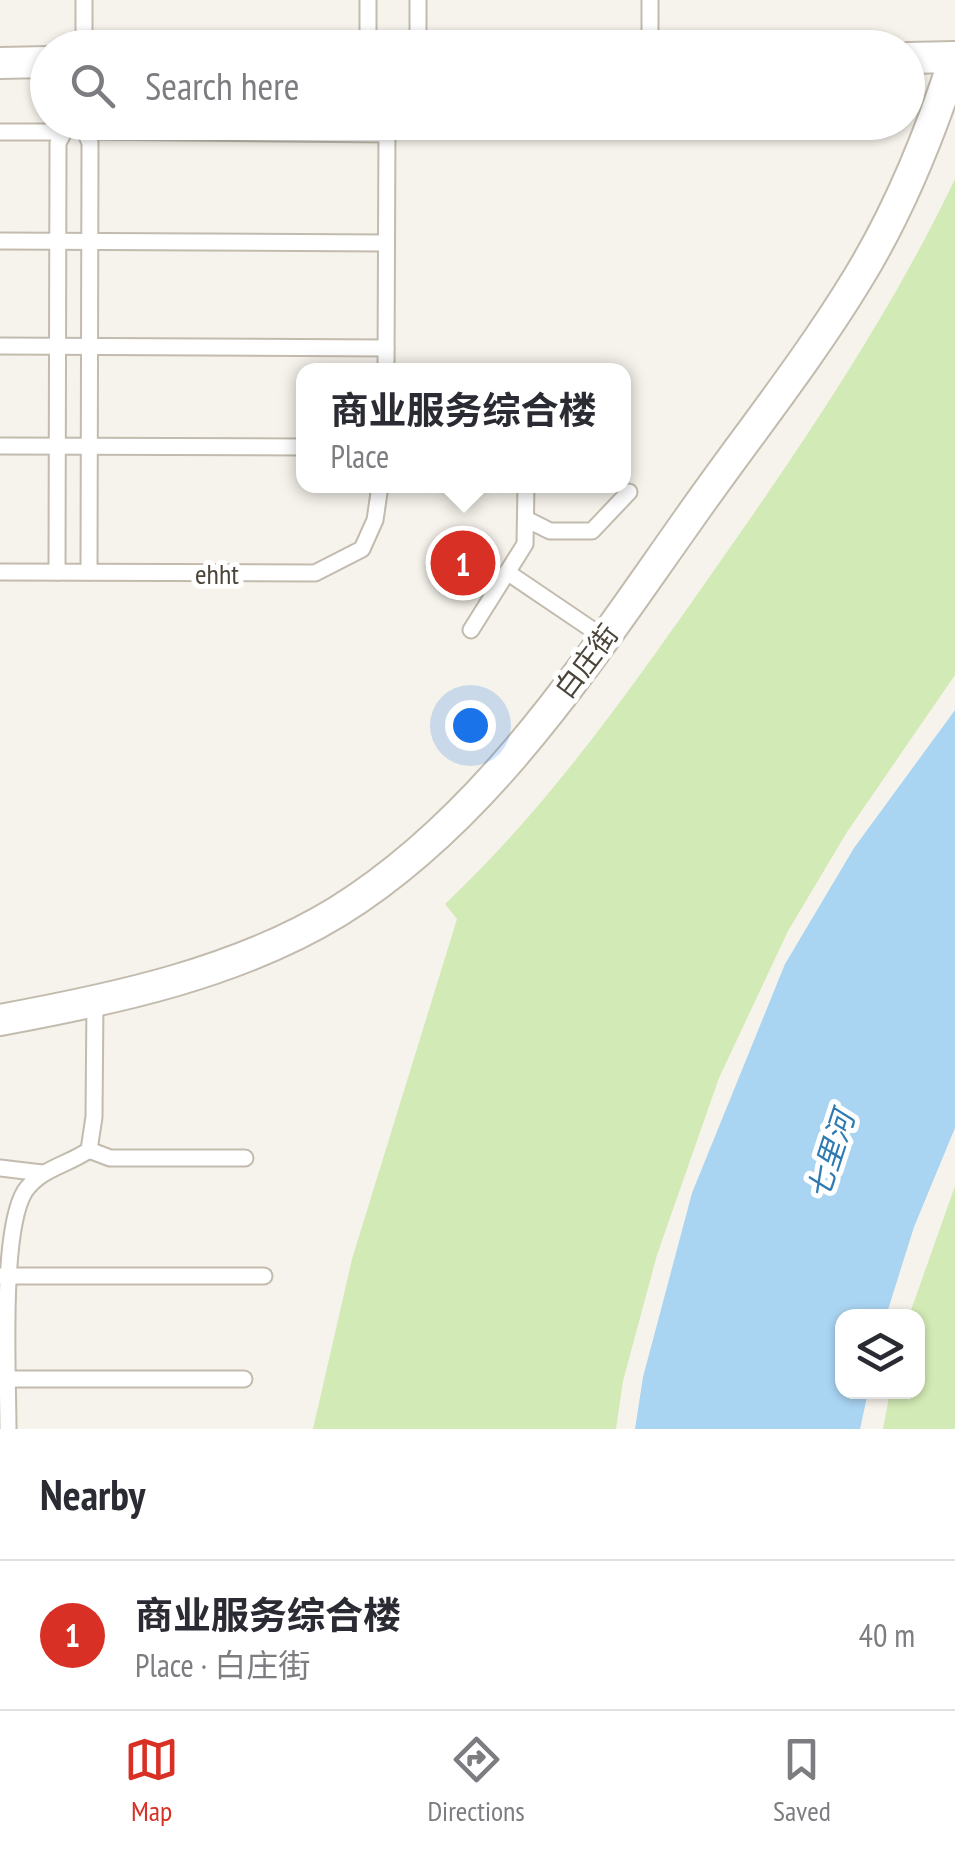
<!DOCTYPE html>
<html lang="en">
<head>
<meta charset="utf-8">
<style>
  :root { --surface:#fff; --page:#f2f2f3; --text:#2b2b33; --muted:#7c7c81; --line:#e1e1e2; --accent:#d93025 }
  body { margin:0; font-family:"PT Sans Narrow","Noto Sans SC",sans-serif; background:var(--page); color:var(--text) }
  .controls { position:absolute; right:30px; bottom:30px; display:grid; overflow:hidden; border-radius:20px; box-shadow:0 2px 8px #0004 }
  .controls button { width:90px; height:90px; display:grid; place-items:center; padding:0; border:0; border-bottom:2px solid var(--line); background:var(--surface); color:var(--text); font:50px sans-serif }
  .you { position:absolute; left:470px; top:725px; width:35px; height:35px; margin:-25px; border:8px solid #fff; border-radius:50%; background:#1a73e8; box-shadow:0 0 0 15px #1a73e833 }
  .badge { display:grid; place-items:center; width:65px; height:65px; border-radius:50%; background:var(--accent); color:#fff; font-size:32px; font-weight:700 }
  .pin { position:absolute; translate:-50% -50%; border:5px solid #fff; box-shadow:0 2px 10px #0006 }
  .popup { position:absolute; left:296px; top:363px; width:335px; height:130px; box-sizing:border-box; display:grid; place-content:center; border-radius:20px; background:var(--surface); filter:drop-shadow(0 2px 8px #0005); font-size:32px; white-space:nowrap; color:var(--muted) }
  .popup b { font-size:38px; color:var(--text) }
  .popup::after { content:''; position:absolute; left:50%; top:100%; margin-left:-20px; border:20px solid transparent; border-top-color:var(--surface) }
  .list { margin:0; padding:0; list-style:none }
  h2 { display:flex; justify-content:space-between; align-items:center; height:130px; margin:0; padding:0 40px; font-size:42px }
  h2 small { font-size:32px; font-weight:400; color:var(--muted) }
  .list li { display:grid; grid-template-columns:65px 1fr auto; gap:30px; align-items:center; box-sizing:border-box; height:150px; padding:0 40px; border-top:2px solid var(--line) }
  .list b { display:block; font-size:38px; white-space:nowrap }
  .list p { margin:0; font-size:32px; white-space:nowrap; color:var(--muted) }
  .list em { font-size:32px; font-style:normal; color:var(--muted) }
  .icon { flex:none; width:55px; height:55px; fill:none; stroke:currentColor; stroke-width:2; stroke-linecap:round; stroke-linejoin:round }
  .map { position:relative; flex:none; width:955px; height:1429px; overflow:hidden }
  .search { position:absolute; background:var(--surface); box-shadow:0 2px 8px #0004; left:30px; right:30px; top:30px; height:110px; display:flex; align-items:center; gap:25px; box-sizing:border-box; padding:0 35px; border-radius:55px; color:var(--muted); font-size:38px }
  .sheet { height:280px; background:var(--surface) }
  nav { display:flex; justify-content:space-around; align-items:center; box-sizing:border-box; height:140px; border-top:2px solid var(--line); background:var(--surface); font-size:28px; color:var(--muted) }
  nav a { display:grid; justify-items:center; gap:5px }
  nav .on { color:var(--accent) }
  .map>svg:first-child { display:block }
  .green { fill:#d2eab5 }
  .water { fill:#a9d4f2 }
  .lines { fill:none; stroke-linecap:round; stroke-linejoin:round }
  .lane-casing { stroke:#c2bbae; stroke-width:19 }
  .street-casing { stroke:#c2bbae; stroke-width:34 }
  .lane { stroke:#fff; stroke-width:15 }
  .street { stroke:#fff; stroke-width:30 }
  .labels { text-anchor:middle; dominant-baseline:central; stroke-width:10; stroke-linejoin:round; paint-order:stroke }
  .street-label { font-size:28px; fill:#4b4439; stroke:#fff }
  .water-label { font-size:30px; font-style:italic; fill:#2e7ab2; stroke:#fff }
</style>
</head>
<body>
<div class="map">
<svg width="955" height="1429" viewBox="0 0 955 1429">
  <rect width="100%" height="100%" fill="#f6f3ec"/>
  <g class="green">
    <path d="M955 179V675L847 832 788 931 719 1078 657 1255 623 1381 616 1429H313L352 1259 457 919 445 904C547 808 628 693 708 579 798 451 887 321 955 179Z"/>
    <polygon points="955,1186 955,1429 883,1429 890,1392 918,1392 918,1316 909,1316"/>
  </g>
  <polygon class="water" points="955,710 955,1128 914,1227 886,1316 842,1316 842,1392 868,1392 860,1429 635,1429 643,1377 692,1193 785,964 854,848"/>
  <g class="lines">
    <g class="lane-casing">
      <g id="lane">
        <polyline points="84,0 84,48"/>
        <polyline points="368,0 368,48"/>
        <polyline points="418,0 418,48"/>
        <polyline points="650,0 650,48"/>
        <polyline points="81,122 90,143 89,572"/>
        <polyline points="84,131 387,134"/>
        <polyline points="0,132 63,132"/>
        <polyline points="0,241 386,243"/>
        <polyline points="0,346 386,348"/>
        <polyline points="386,370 387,122"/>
        <polyline points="0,446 303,447"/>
        <polyline points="526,519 550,531 592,531 629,492"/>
        <polyline points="0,572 315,573 362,549 375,520 380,486"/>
        <polyline points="57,572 58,143 69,122"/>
        <polyline points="507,572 603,637"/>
        <polyline points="471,630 525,544 526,486"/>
        <polyline points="89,1150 110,1158 245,1158"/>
        <polyline points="0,1168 42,1173"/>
        <polyline points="0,1276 264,1276"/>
        <polyline points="0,1379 244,1379"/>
        <path d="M8 1429C8 1376 0 1231 25 1191 41 1168 68 1165 89 1150L94 1117 95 1000"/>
      </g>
    </g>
    <g class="street-casing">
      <g id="street">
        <polyline points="908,58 955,57"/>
        <polyline points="0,63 48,62"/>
        <path d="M0 1020C114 999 237 973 337 912 487 819 588 661 688 520 744 440 807 362 858 278 899 211 931 132 955 57"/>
      </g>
    </g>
    <use href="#lane" class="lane"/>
    <use href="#street" class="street"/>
  </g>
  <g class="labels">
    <g class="street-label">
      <text x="217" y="573">ehht</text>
      <text transform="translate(586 661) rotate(-53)">白庄街</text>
    </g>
    <g class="water-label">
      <text transform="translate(830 1155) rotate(-72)">七里河</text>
    </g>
  </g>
</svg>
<div class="controls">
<button><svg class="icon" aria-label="layers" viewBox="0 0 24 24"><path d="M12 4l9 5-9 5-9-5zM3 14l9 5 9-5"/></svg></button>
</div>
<div class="you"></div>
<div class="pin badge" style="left:463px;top:563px">1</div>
<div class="popup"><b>商业服务综合楼</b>Place</div>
<div class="search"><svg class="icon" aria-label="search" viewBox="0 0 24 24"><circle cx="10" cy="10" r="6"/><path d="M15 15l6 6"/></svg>Search here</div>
</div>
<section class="sheet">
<h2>Nearby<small></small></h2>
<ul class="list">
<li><span class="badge">1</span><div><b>商业服务综合楼</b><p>Place · 白庄街</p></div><em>40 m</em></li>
</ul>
</section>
<nav>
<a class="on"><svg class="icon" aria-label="map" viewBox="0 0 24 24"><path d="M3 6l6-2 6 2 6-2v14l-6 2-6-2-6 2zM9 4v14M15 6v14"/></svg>Map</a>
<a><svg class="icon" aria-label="directions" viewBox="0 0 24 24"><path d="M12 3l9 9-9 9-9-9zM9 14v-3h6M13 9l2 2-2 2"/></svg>Directions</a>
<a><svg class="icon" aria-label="saved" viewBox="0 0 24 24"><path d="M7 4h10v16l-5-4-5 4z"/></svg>Saved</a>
</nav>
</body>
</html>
